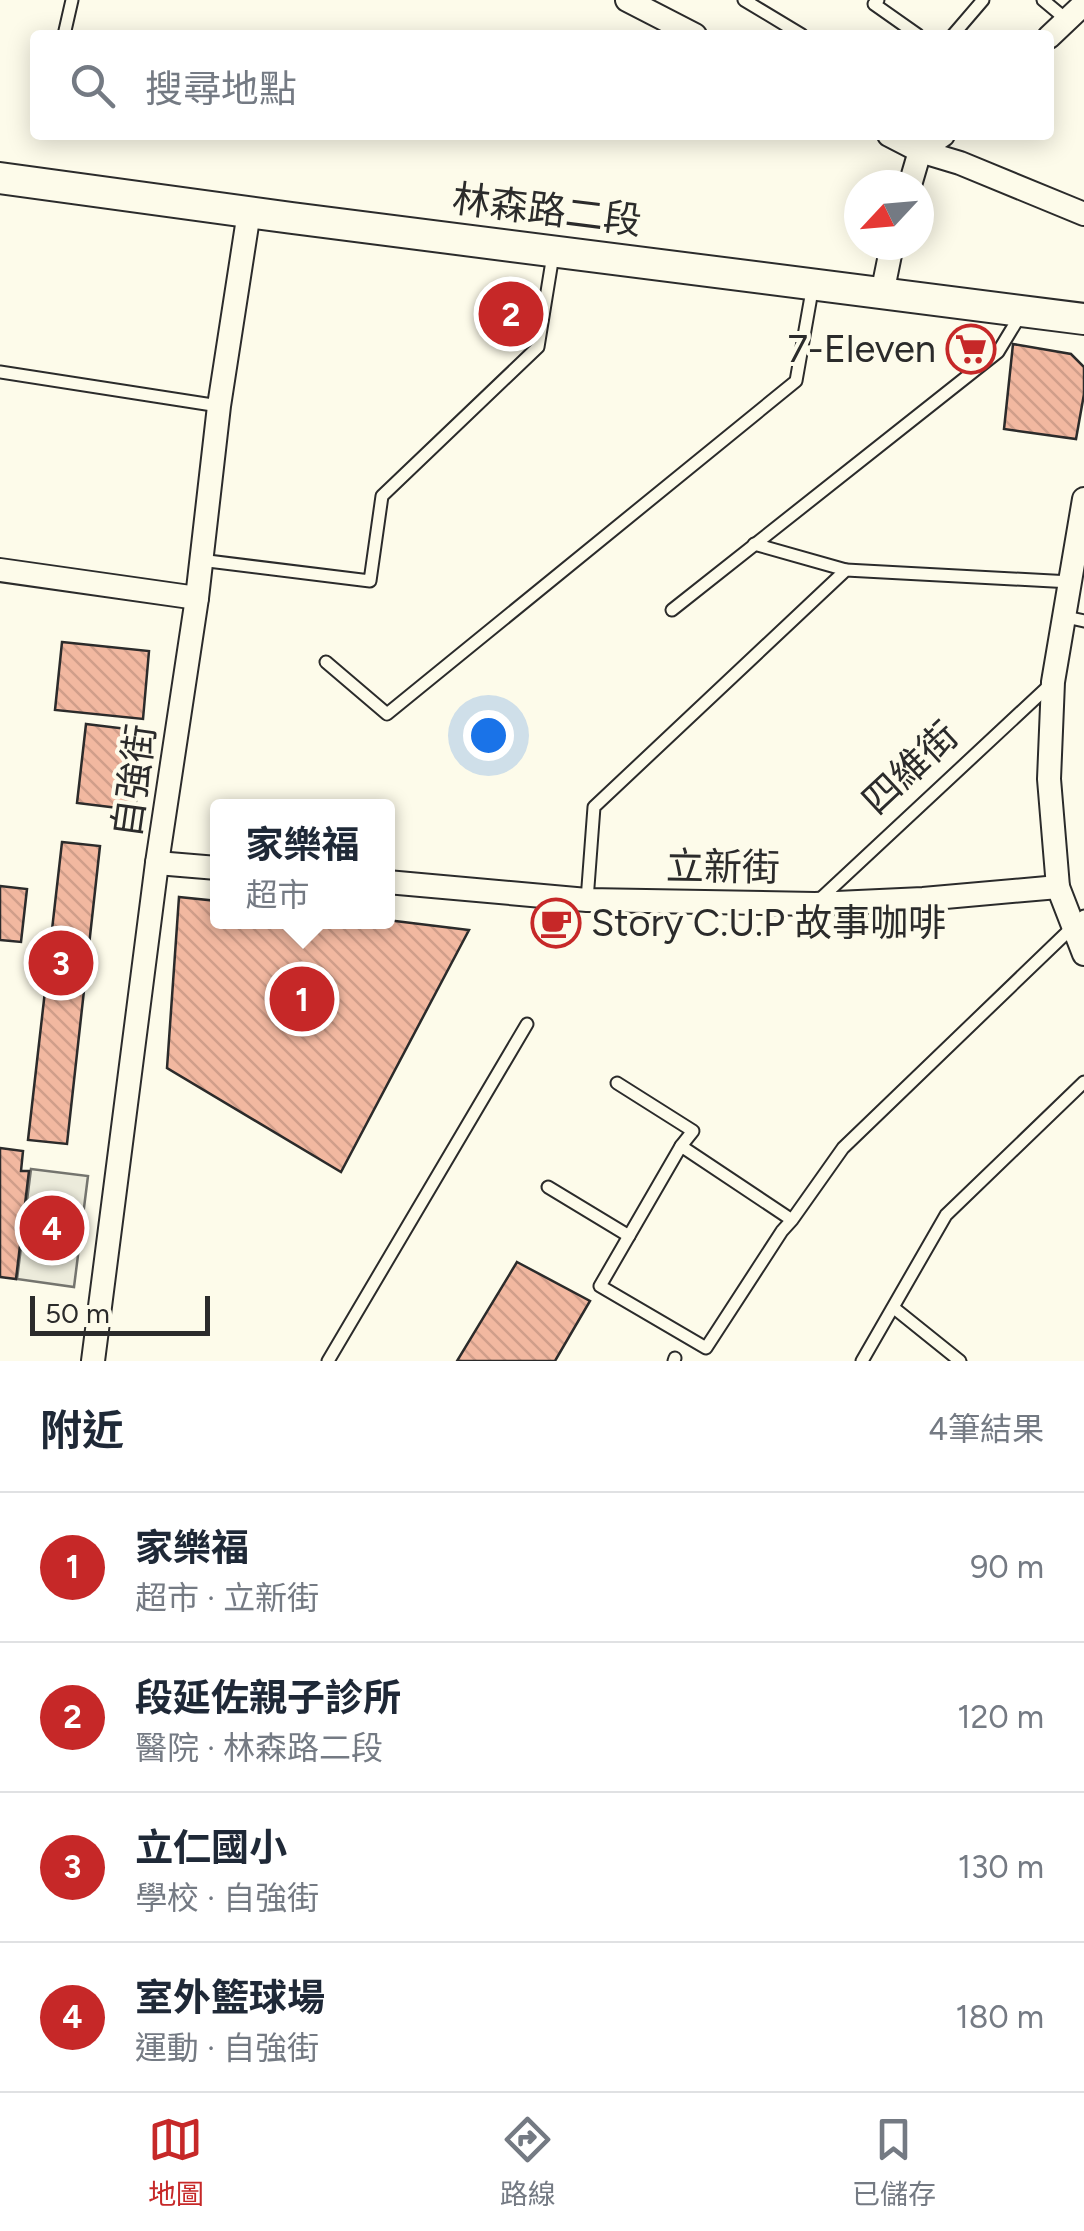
<!DOCTYPE html>
<html lang="zh-TW">
<head>
<meta charset="utf-8">
<style>
  :root { --surface:#fff; --page:#f2f2f3; --text:#1f2937; --muted:#747a83; --line:#e0e1e3; --accent:#c62828 }
  body { margin:0; font-family:Figtree,"Noto Sans TC",sans-serif; background:var(--page); color:var(--text) }
  .compass { position:absolute; left:844px; top:170px; width:90px; height:90px; border-radius:50%; background:var(--surface); box-shadow:0 5px 25px #0003; rotate:244deg }
  .scale { position:absolute; left:30px; bottom:25px; width:180px; box-sizing:border-box; padding-left:10px; border:5px solid #2b2b2b; border-top:0; font-size:28px; line-height:35px; white-space:nowrap; color:#2b2b2b; -webkit-text-stroke:8px #fdfbea; paint-order:stroke }
  .you { position:absolute; left:488px; top:735px; width:35px; height:35px; margin:-25px; border:8px solid #fff; border-radius:50%; background:#1a73e8; box-shadow:0 0 0 15px #1a73e833 }
  .badge { display:grid; place-items:center; width:65px; height:65px; border-radius:50%; background:var(--accent); color:#fff; font-size:32px; font-weight:700 }
  .pin { position:absolute; translate:-50% -50%; border:5px solid #fff; box-shadow:0 2px 10px #0006 }
  .popup { position:absolute; left:210px; top:799px; width:185px; height:130px; box-sizing:border-box; display:grid; place-content:center; border-radius:10px; background:var(--surface); filter:drop-shadow(0 2px 8px #0005); font-size:32px; white-space:nowrap; color:var(--muted) }
  .popup b { font-size:38px; color:var(--text) }
  .popup::after { content:''; position:absolute; left:50%; top:100%; margin-left:-20px; border:20px solid transparent; border-top-color:var(--surface) }
  .list { margin:0; padding:0; list-style:none }
  h2 { display:flex; justify-content:space-between; align-items:center; height:130px; margin:0; padding:0 40px; font-size:42px }
  h2 small { font-size:32px; font-weight:400; color:var(--muted) }
  .list li { display:grid; grid-template-columns:65px 1fr auto; gap:30px; align-items:center; box-sizing:border-box; height:150px; padding:0 40px; border-top:2px solid var(--line) }
  .list b { display:block; font-size:38px; white-space:nowrap }
  .list p { margin:0; font-size:32px; white-space:nowrap; color:var(--muted) }
  .list em { font-size:32px; font-style:normal; color:var(--muted) }
  .icon { flex:none; width:55px; height:55px; fill:none; stroke:currentColor; stroke-width:2; stroke-linecap:round; stroke-linejoin:round }
  .map { position:relative; flex:none; width:1084px; height:1361px; overflow:hidden }
  .search { position:absolute; background:var(--surface); box-shadow:0 5px 25px #0003; left:30px; right:30px; top:30px; height:110px; display:flex; align-items:center; gap:25px; box-sizing:border-box; padding:0 35px; border-radius:10px; color:var(--muted); font-size:38px }
  .sheet { height:730px; background:var(--surface) }
  nav { display:flex; justify-content:space-around; align-items:center; box-sizing:border-box; height:140px; border-top:2px solid var(--line); background:var(--surface); font-size:28px; color:var(--muted) }
  nav a { display:grid; justify-items:center; gap:5px }
  nav .on { color:var(--accent) }
  .map>svg:first-child { display:block }
  .pitch { fill:#ecebdb; stroke:#74746e; stroke-width:2.5 }
  .building { fill:url(#building-back-hatch); stroke:#2b2b2b; stroke-width:2.5 }
  .lines { fill:none; stroke-linecap:round; stroke-linejoin:round }
  .lane-casing { stroke:#2b2b2b; stroke-width:15 }
  .street-casing { stroke:#2b2b2b; stroke-width:26 }
  .secondary-casing { stroke:#2b2b2b; stroke-width:34 }
  .lane { stroke:#fdfbea; stroke-width:11 }
  .street { stroke:#fdfbea; stroke-width:22 }
  .secondary { stroke:#fdfbea; stroke-width:30 }
  .labels { text-anchor:middle; dominant-baseline:central; stroke-width:8; stroke-linejoin:round; paint-order:stroke }
  .street-label { font-size:38px; fill:#2b2b2b; stroke:#fdfbea }
  .poi-label { font-size:38px; fill:#2b2b2b; stroke:#fdfbea; text-anchor:end }
</style>
</head>
<body>
<div class="map">
<svg width="1084" height="1361" viewBox="0 0 1084 1361">
  <defs>
    <pattern id="building-back-hatch" width="6" height="6" patternUnits="userSpaceOnUse" patternTransform="scale(2.5)"><rect width="6" height="6" fill="#f2b8a0"/><path d="M-1 5l2 2M0 0l6 6M5-1l2 2" fill="none" stroke="#d09e8a"/></pattern>
  </defs>
  <rect width="100%" height="100%" fill="#fdfbea"/>
  <polygon class="pitch" points="31,1169 88,1176 74,1287 17,1279"/>
  <g class="building">
    <polygon points="1013,344 1071,354 1084,367 1084,394 1076,439 1004,429"/>
    <polygon points="62,642 149,651 143,719 55,710"/>
    <polygon points="86,724 144,731 135,810 77,803"/>
    <polygon points="62,842 100,846 67,1144 28,1140"/>
    <polygon points="0,886 27,889 21,942 0,940"/>
    <polygon points="179,897 217,901 217,922 387,920 469,930 341,1172 167,1068"/>
    <polygon points="0,1148 23,1151 21,1171 29,1171 16,1279 0,1277"/>
    <polygon points="517,1262 590,1301 555,1361 457,1361"/>
  </g>
  <g class="lines">
    <g class="lane-casing">
      <g id="lane">
        <polyline points="744,0 802,35"/>
        <polyline points="878,0 874,4 918,35"/>
        <polyline points="1043,0 1067,20"/>
        <polyline points="64,35 72,0"/>
        <polyline points="953,35 983,0"/>
        <polyline points="0,372 219,406"/>
        <polyline points="754,544 846,570"/>
        <polyline points="200,560 370,581 382,496 538,347 553,255"/>
        <polyline points="672,610 998,352 1021,314"/>
        <polyline points="1066,617 1084,621"/>
        <polyline points="326,662 387,714 796,381 813,285"/>
        <polyline points="587,900 594,807 846,570 1071,582"/>
        <polyline points="818,901 1053,682"/>
        <polyline points="617,1083 693,1131 681,1146"/>
        <polyline points="548,1187 629,1236"/>
        <polyline points="792,1220 681,1146 600,1286 706,1348 782,1231 792,1220 843,1148 1084,916"/>
        <polyline points="894,1308 960,1361"/>
        <polyline points="328,1361 527,1024"/>
        <polyline points="674,1361 675,1358"/>
        <polyline points="862,1361 946,1215 1084,1082"/>
      </g>
    </g>
    <g class="street-casing">
      <g id="street">
        <polyline points="627,0 695,35"/>
        <polyline points="1049,37 1084,4"/>
        <polyline points="889,135 920,151 960,163 1084,214"/>
        <polyline points="910,185 920,151 943,135"/>
        <polyline points="882,294 892,245"/>
        <polyline points="1084,499 1053,682 1049,779 1058,887 1084,954"/>
        <polyline points="0,570 197,598"/>
        <polyline points="157,863 217,868"/>
        <polyline points="387,882 587,900 815,904 923,899 1058,887"/>
        <polyline points="93,1361 157,863 197,598 219,406 249,212"/>
      </g>
    </g>
    <g class="secondary-casing">
      <polyline id="secondary" points="0,178 292,218 1084,319"/>
    </g>
    <use href="#lane" class="lane"/>
    <use href="#street" class="street"/>
    <use href="#secondary" class="secondary"/>
  </g>
  <defs>
    <g id="supermarket-ring" transform="scale(2.5)"><circle r="9.5" fill="#fdfbea" stroke="#c62828" stroke-width="1.5"/><path d="M-6-5.5h2.5l.6 2H6L4.5 2H-2.5L-4.4-4H-6ZM-1.5 3.2a1.3 1.3 0 1 0 .1 0ZM3 3.2a1.3 1.3 0 1 0 .1 0Z" fill="#c62828"/></g>
    <g id="cafe-ring" transform="scale(2.5)"><circle r="9.5" fill="#fdfbea" stroke="#c62828" stroke-width="1.5"/><path d="M-5.5-4.5H6V0H3Q3 3.5 0 3.5H-2.5Q-5.5 3.5-5.5 0ZM3-3.2v2h1.7v-2ZM-6 4.5H4V6H-6Z" fill="#c62828"/></g>
  </defs>
  <g fill-rule="evenodd">
    <use href="#supermarket-ring" x="971" y="349"/>
    <use href="#cafe-ring" x="556" y="923"/>
  </g>
  <g class="labels">
    <g class="street-label">
      <text transform="translate(547 210) rotate(7)">林森路二段</text>
      <text transform="translate(910 768) rotate(-43)">四維街</text>
      <text transform="translate(134 781) rotate(-82)">自強街</text>
      <text transform="translate(723 867) rotate(1)">立新街</text>
    </g>
    <g class="poi-label">
      <text x="936" y="349">7-Eleven</text>
      <text x="591" y="923" text-anchor="start">Story C.U.P 故事咖啡</text>
    </g>
  </g>
</svg>
<svg class="compass" viewBox="-18 -18 36 36"><path d="M0-13l5 13h-10z" fill="#e53935"/><path d="M0 13l5-13h-10z" fill="#747a83"/></svg>
<div class="scale">50 m</div>
<div class="you"></div>
<div class="pin badge" style="left:302px;top:999px">1</div>
<div class="popup"><b>家樂福</b>超市</div>
<div class="pin badge" style="left:511px;top:314px">2</div>
<div class="pin badge" style="left:61px;top:963px">3</div>
<div class="pin badge" style="left:52px;top:1228px">4</div>
<div class="search"><svg class="icon" aria-label="search" viewBox="0 0 24 24"><circle cx="10" cy="10" r="6"/><path d="M15 15l6 6"/></svg>搜尋地點</div>
</div>
<section class="sheet">
<h2>附近<small>4筆結果</small></h2>
<ul class="list">
<li><span class="badge">1</span><div><b>家樂福</b><p>超市 · 立新街</p></div><em>90 m</em></li>
<li><span class="badge">2</span><div><b>段延佐親子診所</b><p>醫院 · 林森路二段</p></div><em>120 m</em></li>
<li><span class="badge">3</span><div><b>立仁國小</b><p>學校 · 自強街</p></div><em>130 m</em></li>
<li><span class="badge">4</span><div><b>室外籃球場</b><p>運動 · 自強街</p></div><em>180 m</em></li>
</ul>
</section>
<nav>
<a class="on"><svg class="icon" aria-label="map" viewBox="0 0 24 24"><path d="M3 6l6-2 6 2 6-2v14l-6 2-6-2-6 2zM9 4v14M15 6v14"/></svg>地圖</a>
<a><svg class="icon" aria-label="directions" viewBox="0 0 24 24"><path d="M12 3l9 9-9 9-9-9zM9 14v-3h6M13 9l2 2-2 2"/></svg>路線</a>
<a><svg class="icon" aria-label="saved" viewBox="0 0 24 24"><path d="M7 4h10v16l-5-4-5 4z"/></svg>已儲存</a>
</nav>
</body>
</html>
